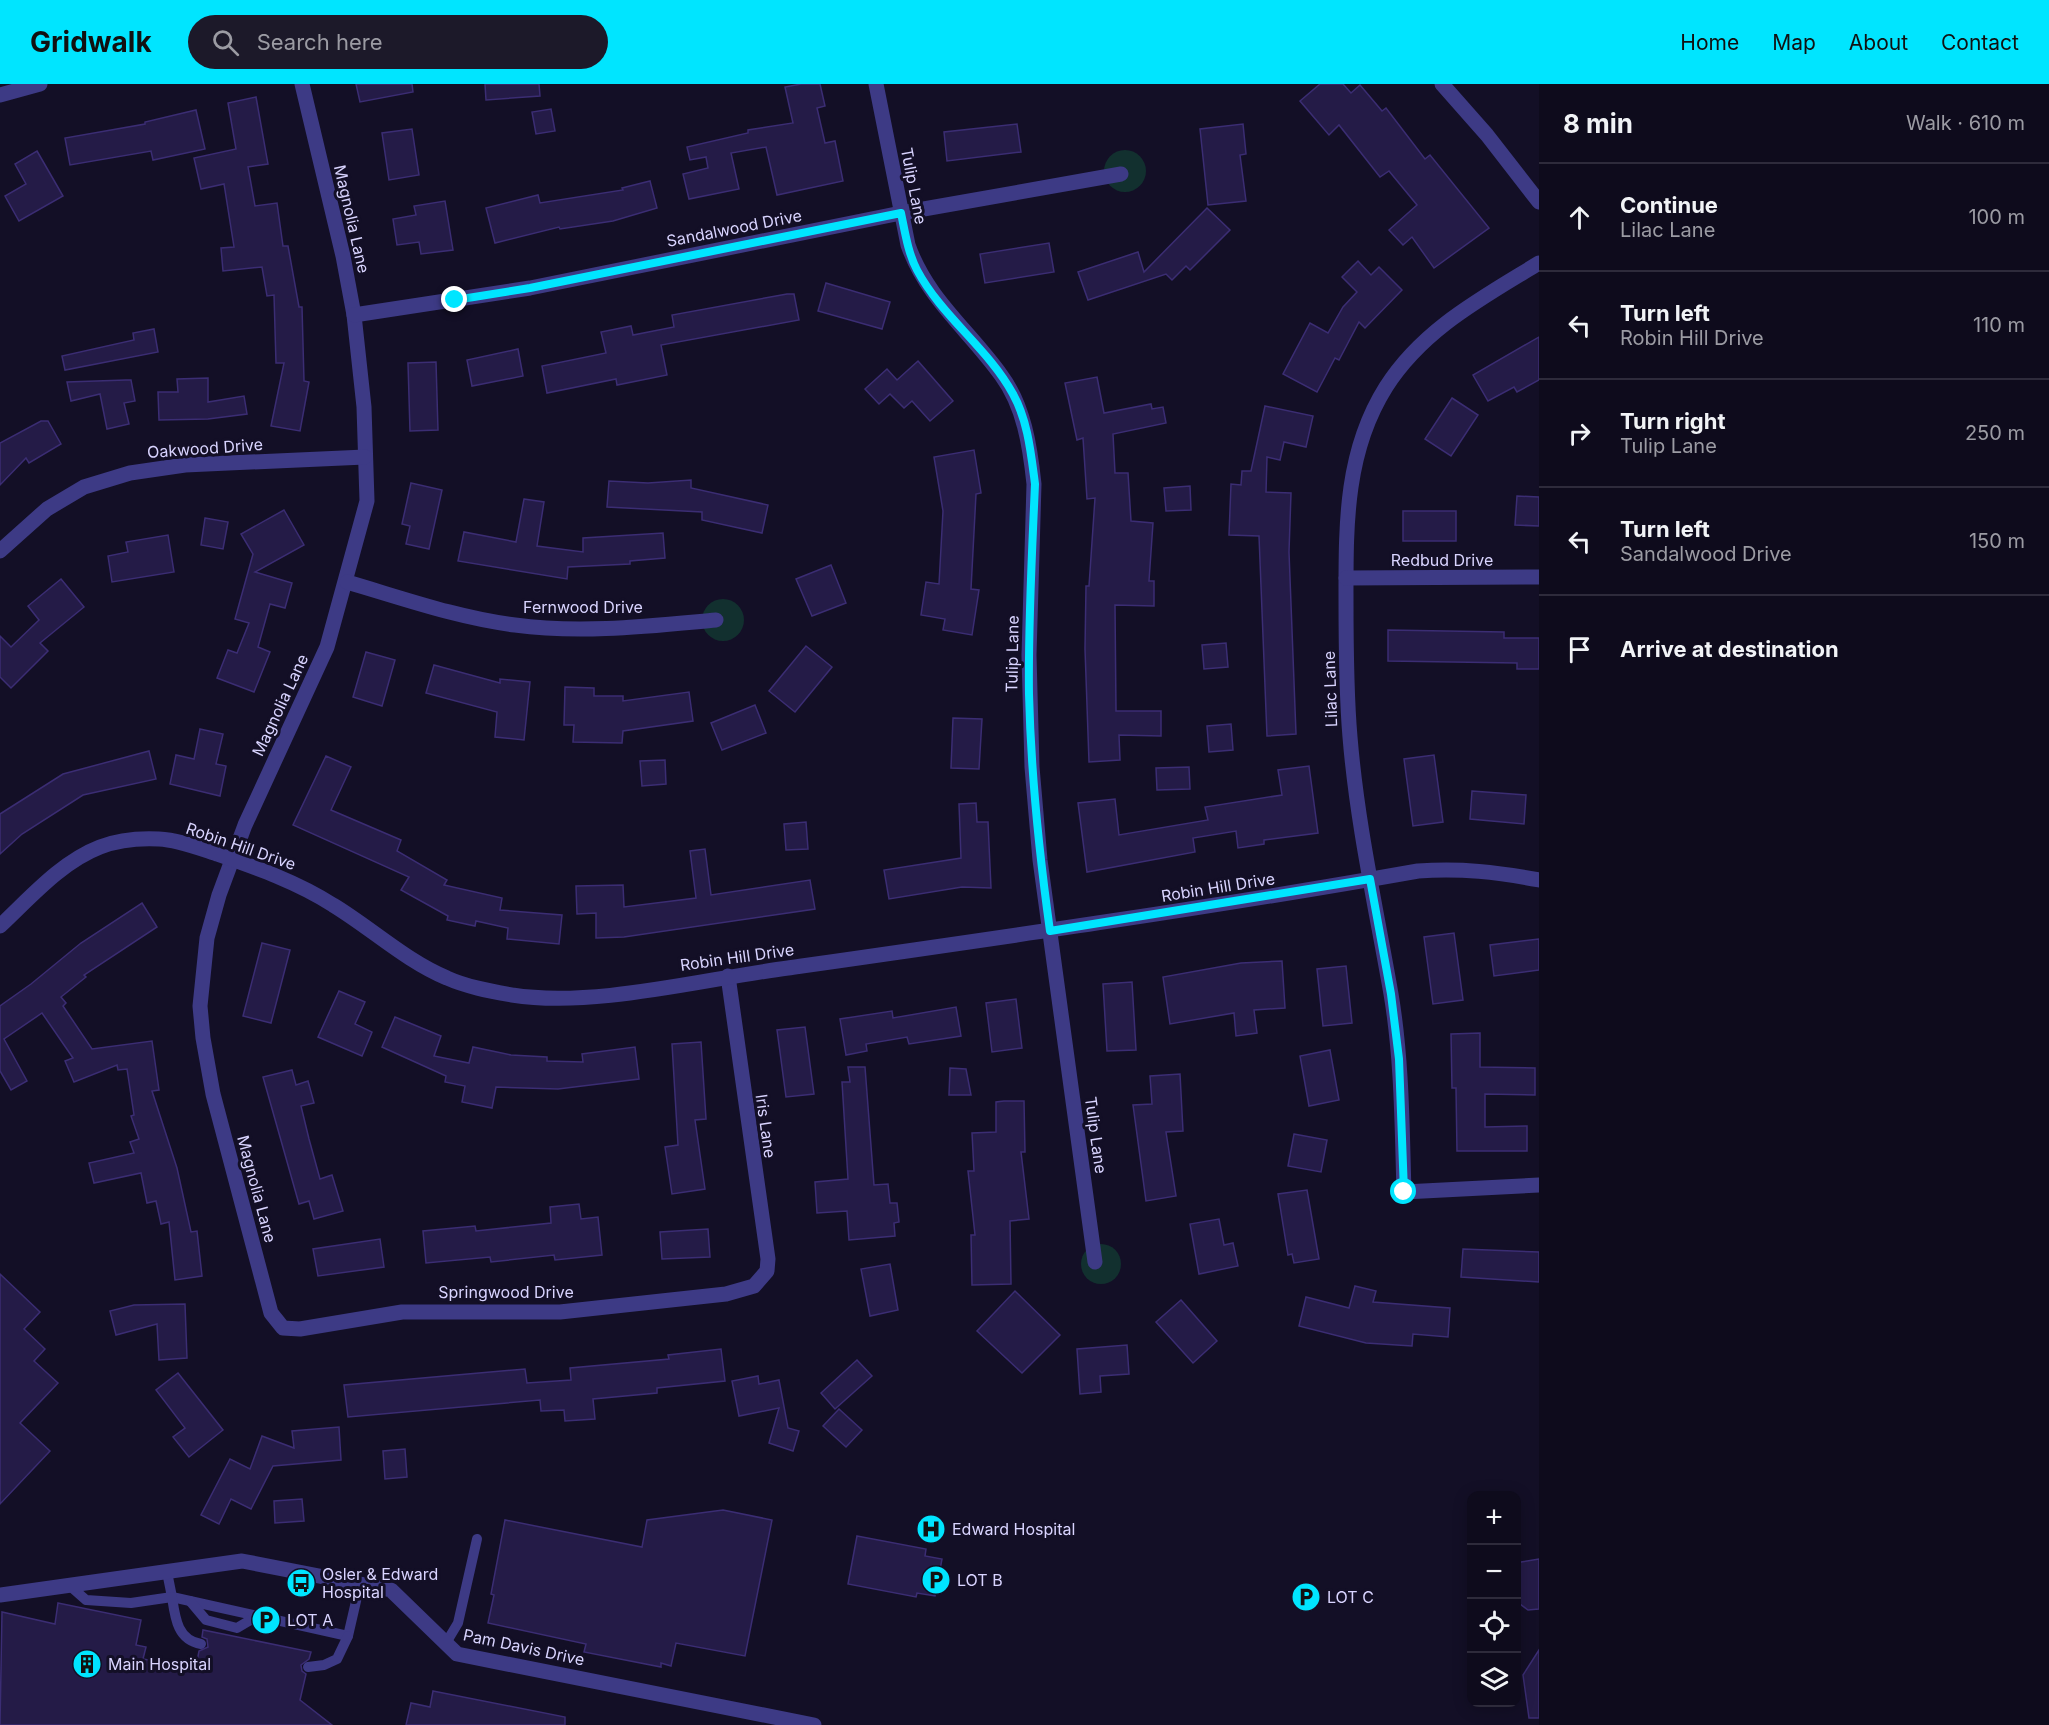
<!DOCTYPE html>
<html lang="en">
<head>
<meta charset="utf-8">
<style>
  :root { --surface:#0e0b1c; --page:#1c1929; --text:#f1f3f6; --muted:#9b9ba3; --line:#2e2b3b; --accent:#00e5ff }
  body { margin:0; font-family:Inter,sans-serif; background:var(--page); color:var(--text) }
  .controls { position:absolute; right:18px; bottom:18px; display:grid; overflow:hidden; border-radius:12px; box-shadow:0 3px 15px #0003 }
  .controls button { width:54px; height:54px; display:grid; place-items:center; padding:0; border:0; border-bottom:2px solid var(--line); background:var(--surface); color:var(--text); font:30px sans-serif }
  .stop { position:absolute; width:18px; height:18px; margin:-14px; border:4px solid #00e5ff; border-radius:50%; background:#fff }
  .stop.end { background:#00e5ff; border-color:#fff; box-shadow:0 2px 6px #0008 }
  .list { margin:0; padding:0; list-style:none }
  h2 { display:flex; justify-content:space-between; align-items:center; height:78px; margin:0; padding:0 24px; font-size:26px }
  h2 small { font-size:20px; font-weight:400; color:var(--muted) }
  .list li { display:grid; grid-template-columns:39px 1fr auto; gap:18px; align-items:center; box-sizing:border-box; height:108px; padding:0 24px; border-top:2px solid var(--line) }
  .list b { display:block; font-size:22px; white-space:nowrap }
  .list p { margin:0; font-size:20px; white-space:nowrap; color:var(--muted) }
  .list em { font-size:20px; font-style:normal; color:var(--muted) }
  .icon { flex:none; width:33px; height:33px; fill:none; stroke:currentColor; stroke-width:2; stroke-linecap:round; stroke-linejoin:round }
  .map { position:relative; flex:none; width:1539px; height:1641px; overflow:hidden }
  header { display:flex; align-items:center; gap:36px; box-sizing:border-box; height:84px; padding:0 30px; background:var(--accent); color:#111 }
  header strong { font-size:28px }
  nav { display:flex; gap:33px; margin-inline-start:auto; font-size:21px }
  .search { width:420px; height:54px; background:var(--page); display:flex; align-items:center; gap:15px; box-sizing:border-box; padding:0 21px; border-radius:33px; color:var(--muted); font-size:22px }
  main { display:flex }
  aside { flex:1; background:var(--surface) }
  .map>svg:first-child { display:block }
  .green { fill:#12302f }
  .building { fill:#241b47; stroke:#3b2d73; stroke-width:1.5 }
  .lines { fill:none; stroke-linecap:round; stroke-linejoin:round }
  .service { stroke:#3d3a85; stroke-width:10 }
  .minor { stroke:#3d3a85; stroke-width:15 }
  .route { stroke:#00e5ff; stroke-width:8 }
  .labels { text-anchor:middle; dominant-baseline:central; stroke-width:6; stroke-linejoin:round; paint-order:stroke }
  .street-label { font-size:16px; fill:#d9d4ff; stroke:#130f26 }
  .poi-label { font-size:16px; fill:#d9d4ff; stroke:#130f26; text-anchor:start }
</style>
</head>
<body>
<header>
<strong>Gridwalk</strong>
<div class="search"><svg class="icon" aria-label="search" viewBox="0 0 24 24"><circle cx="10" cy="10" r="6"/><path d="M15 15l6 6"/></svg>Search here</div>
<nav><a>Home</a><a>Map</a><a>About</a><a>Contact</a></nav>
</header>
<main>
<div class="map">
<svg width="1539" height="1641" viewBox="0 0 1539 1641">
  <rect width="100%" height="100%" fill="#130f26"/>
  <g class="green">
    <circle cx="1125" cy="87" r="21"/>
    <circle cx="723" cy="536" r="21"/>
    <circle cx="1101" cy="1180" r="20"/>
  </g>
  <g class="building">
    <polygon points="356,0 412,0 413,8 360,18"/>
    <polygon points="485,0 539,0 540,12 486,16"/>
    <polygon points="801,0 820,0 825,22 817,24 825,59 835,57 843,97 777,111 766,63 731,69 739,105 689,115 683,90 708,84 706,73 690,76 687,63 748,49 748,46 793,39 785,3"/>
    <polygon points="1320,0 1343,0 1351,9 1360,1 1382,27 1386,24 1425,75 1430,71 1489,144 1434,184 1412,153 1403,161 1389,146 1417,121 1389,87 1380,93 1339,41 1329,51 1300,17"/>
    <polygon points="256,13 268,80 248,83 255,122 277,119 283,162 288,162 299,223 302,223 304,297 309,298 300,347 271,342 284,279 276,279 274,211 267,212 262,183 223,187 221,164 234,163 224,100 201,105 194,74 236,65 228,19"/>
    <polygon points="551,25 555,47 536,50 532,28"/>
    <polygon points="196,26 205,65 153,76 151,67 70,81 65,54 145,40 145,38"/>
    <polygon points="1017,40 1021,68 947,77 944,48"/>
    <polygon points="1243,40 1246,70 1240,71 1246,117 1208,121 1200,45"/>
    <polygon points="412,45 419,91 389,96 382,49"/>
    <polygon points="37,67 63,112 19,137 5,112 26,100 15,80"/>
    <polygon points="650,97 657,124 613,137 560,145 559,143 495,159 486,124 538,111 540,119 623,106 622,104"/>
    <polygon points="445,117 453,166 421,170 419,158 397,161 393,135 416,131 414,122"/>
    <polygon points="1207,124 1230,146 1190,186 1186,182 1172,196 1166,190 1088,216 1078,188 1138,168 1144,188"/>
    <polygon points="1049,159 1054,188 985,199 980,170"/>
    <polygon points="1358,177 1371,191 1379,183 1402,206 1365,244 1359,238 1339,276 1335,274 1317,308 1283,290 1310,239 1328,249 1343,223 1357,208 1342,193"/>
    <polygon points="826,199 890,218 882,245 818,227"/>
    <polygon points="787,210 794,210 799,236 661,261 667,291 617,301 616,295 547,309 542,282 606,269 601,248 631,242 633,251 674,243 672,231"/>
    <polygon points="154,245 158,268 65,286 62,272 134,256 133,249"/>
    <polygon points="1539,253 1539,296 1517,308 1514,303 1488,317 1473,291"/>
    <polygon points="518,265 523,292 472,302 467,276"/>
    <polygon points="918,277 953,317 930,337 912,317 904,324 890,310 879,320 865,305 887,285 897,296"/>
    <polygon points="436,278 438,346 410,347 408,279"/>
    <polygon points="1097,293 1104,329 1151,320 1152,325 1163,323 1166,339 1113,350 1115,389 1128,389 1131,437 1153,439 1149,497 1154,497 1154,522 1115,521 1116,627 1161,627 1161,652 1119,651 1120,676 1089,678 1085,565 1086,502 1089,502 1095,414 1087,415 1083,354 1077,356 1065,299"/>
    <polygon points="208,294 208,318 244,312 247,330 208,335 159,336 158,308 178,308 177,295"/>
    <polygon points="126,296 131,296 135,317 124,319 129,340 107,345 100,310 71,317 67,298"/>
    <polygon points="1452,314 1478,331 1451,372 1425,355"/>
    <polygon points="1265,322 1313,332 1306,363 1284,358 1280,376 1267,373 1266,408 1291,409 1289,468 1296,650 1267,652 1259,452 1229,451 1231,400 1241,401 1242,387 1251,387"/>
    <polygon points="41,337 48,337 61,360 29,379 26,374 0,401 0,359"/>
    <polygon points="974,366 981,409 976,410 971,505 979,506 972,551 943,546 945,535 921,531 926,498 939,500 943,427 934,373"/>
    <polygon points="691,396 691,404 768,421 762,449 702,436 702,428 607,423 609,397 648,399"/>
    <polygon points="411,399 442,406 429,465 406,460 410,442 402,440"/>
    <polygon points="1190,402 1191,426 1166,427 1164,404"/>
    <polygon points="1517,412 1539,413 1539,442 1515,441"/>
    <polygon points="524,415 544,418 537,462 583,468 583,454 663,449 665,474 630,477 630,480 568,483 567,495 458,477 464,448 516,458"/>
    <polygon points="284,426 304,461 255,488 292,499 285,524 270,520 258,563 270,568 254,608 217,594 228,566 237,569 249,539 235,535 253,470 241,450"/>
    <rect x="1403" y="427" width="53" height="30"/>
    <polygon points="205,434 228,438 223,465 201,461"/>
    <polygon points="168,451 174,488 112,498 108,472 128,468 126,458"/>
    <polygon points="831,481 846,519 812,532 796,495"/>
    <polygon points="61,495 84,523 40,559 48,567 11,604 0,593 0,552 11,563 39,536 28,522"/>
    <polygon points="1388,546 1504,548 1504,554 1539,554 1539,585 1517,585 1517,579 1388,577"/>
    <polygon points="1226,559 1228,583 1204,585 1202,561"/>
    <polygon points="806,562 832,583 795,628 769,607"/>
    <polygon points="366,568 395,576 382,622 353,613"/>
    <polygon points="434,581 500,599 500,595 530,598 524,656 495,653 497,628 426,609"/>
    <polygon points="565,603 594,604 594,612 623,612 623,617 689,608 693,637 623,647 622,659 573,658 574,641 564,641"/>
    <polygon points="755,621 766,649 722,666 711,639"/>
    <polygon points="953,634 982,635 979,685 951,684"/>
    <polygon points="1231,640 1233,666 1209,668 1207,642"/>
    <polygon points="200,645 223,650 216,680 226,682 220,712 170,700 176,671 194,675"/>
    <polygon points="149,667 156,695 83,711 22,750 0,770 0,730 63,690"/>
    <polygon points="1434,671 1443,738 1413,742 1404,675"/>
    <polygon points="326,672 351,683 331,726 401,756 397,767 447,796 444,801 502,814 500,826 562,831 559,860 507,855 508,844 476,837 475,842 447,836 448,832 401,806 409,793 293,741"/>
    <polygon points="665,676 666,700 642,702 640,677"/>
    <polygon points="1309,682 1318,749 1264,756 1264,760 1238,764 1236,747 1193,754 1195,768 1087,788 1078,719 1115,715 1119,751 1208,736 1205,723 1282,711 1278,686"/>
    <polygon points="1189,683 1190,705 1157,706 1156,684"/>
    <polygon points="1472,707 1526,711 1524,740 1470,735"/>
    <polygon points="976,719 977,738 988,738 991,804 962,803 889,815 884,786 961,774 959,720"/>
    <polygon points="806,738 808,765 786,766 784,740"/>
    <polygon points="705,765 711,811 810,796 815,825 624,853 596,854 596,829 577,830 576,802 623,801 624,823 696,814 690,767"/>
    <polygon points="142,819 157,843 84,891 86,893 61,913 66,919 63,922 92,965 152,957 159,1006 152,1007 177,1084 191,1148 197,1147 202,1192 175,1196 169,1138 161,1140 156,1117 147,1119 141,1089 94,1099 89,1079 134,1069 130,1058 139,1055 131,1032 134,1031 127,985 118,986 117,981 74,998 65,977 73,974 42,929 4,955 27,997 11,1006 0,987 0,922 31,900 81,859"/>
    <polygon points="1454,849 1463,916 1433,920 1424,853"/>
    <polygon points="1539,855 1539,886 1494,892 1490,861"/>
    <polygon points="262,859 290,866 271,939 243,932"/>
    <polygon points="1282,877 1285,924 1254,926 1257,949 1236,952 1234,929 1170,940 1163,893 1241,879"/>
    <polygon points="1346,882 1352,939 1323,942 1317,885"/>
    <polygon points="1132,898 1136,966 1107,967 1103,900"/>
    <polygon points="339,907 365,918 355,940 372,948 362,972 318,953"/>
    <polygon points="1016,915 1022,964 992,968 986,919"/>
    <polygon points="956,923 961,952 909,960 907,953 866,960 867,967 846,971 840,935 892,927 893,934"/>
    <polygon points="395,933 441,952 434,972 469,979 473,963 511,971 547,973 547,977 583,978 582,970 635,963 639,995 558,1005 496,1003 492,1024 462,1018 465,1002 445,998 446,992 382,963"/>
    <polygon points="805,943 814,1010 786,1013 777,946"/>
    <polygon points="1480,949 1480,983 1535,984 1535,1011 1485,1010 1485,1043 1527,1042 1527,1067 1457,1067 1456,1004 1452,1004 1451,950"/>
    <polygon points="701,958 706,1035 695,1036 705,1105 672,1110 665,1063 678,1061 672,960"/>
    <polygon points="1330,966 1339,1016 1309,1022 1300,972"/>
    <polygon points="848,983 865,983 874,1101 888,1100 890,1119 897,1119 899,1138 894,1139 895,1152 849,1156 847,1127 817,1129 815,1098 848,1095 842,998 850,998"/>
    <polygon points="950,984 966,985 971,1011 949,1011"/>
    <polygon points="292,986 296,1001 308,997 314,1019 301,1022 309,1055 320,1095 332,1091 343,1127 314,1135 309,1117 299,1120 263,993"/>
    <polygon points="1180,990 1183,1047 1166,1048 1176,1112 1146,1117 1133,1021 1152,1020 1150,992"/>
    <polygon points="1004,1017 1024,1017 1025,1068 1021,1068 1029,1135 1010,1137 1011,1200 972,1201 971,1151 975,1151 968,1087 974,1087 972,1049 996,1048 996,1018"/>
    <polygon points="1294,1050 1327,1056 1321,1088 1288,1082"/>
    <polygon points="1307,1106 1319,1175 1294,1179 1292,1170 1288,1171 1278,1110"/>
    <polygon points="579,1120 581,1135 598,1133 602,1171 555,1176 554,1171 491,1178 490,1173 426,1179 423,1147 475,1142 476,1147 551,1139 550,1123"/>
    <polygon points="1219,1135 1224,1161 1233,1159 1238,1182 1199,1190 1190,1140"/>
    <polygon points="708,1145 710,1173 662,1175 660,1148"/>
    <polygon points="380,1155 384,1183 318,1192 313,1165"/>
    <polygon points="1463,1165 1539,1168 1539,1198 1461,1193"/>
    <polygon points="890,1180 898,1226 870,1232 861,1185"/>
    <polygon points="0,1190 40,1228 24,1245 45,1265 34,1277 58,1299 20,1339 50,1367 0,1420"/>
    <polygon points="1355,1202 1376,1207 1373,1218 1450,1224 1448,1253 1413,1250 1412,1262 1366,1259 1299,1242 1306,1213 1349,1224"/>
    <polygon points="1015,1207 1060,1251 1022,1289 977,1247"/>
    <polygon points="1181,1216 1217,1257 1193,1279 1156,1238"/>
    <polygon points="185,1220 187,1274 159,1276 157,1240 116,1251 110,1227 134,1221"/>
    <polygon points="1127,1261 1129,1290 1100,1292 1101,1308 1080,1310 1077,1265"/>
    <polygon points="721,1265 725,1297 657,1304 657,1309 593,1315 595,1335 565,1337 564,1326 541,1327 540,1316 348,1333 344,1301 525,1285 527,1299 571,1296 570,1284 669,1275 668,1271"/>
    <polygon points="857,1276 872,1292 835,1325 821,1309"/>
    <polygon points="178,1289 223,1346 189,1373 173,1353 185,1344 156,1306"/>
    <polygon points="758,1292 759,1300 779,1296 788,1344 799,1347 793,1367 769,1359 779,1324 739,1332 732,1297"/>
    <polygon points="839,1325 862,1346 846,1363 823,1342"/>
    <polygon points="339,1343 341,1376 273,1382 251,1425 231,1415 219,1440 201,1431 230,1375 250,1385 262,1352 294,1364 292,1347"/>
    <polygon points="405,1365 407,1393 385,1395 383,1367"/>
    <polygon points="302,1415 304,1437 275,1439 274,1417"/>
    <polygon points="723,1426 772,1436 745,1572 676,1559 671,1582 661,1579 661,1583 584,1568 586,1560 488,1539 494,1511 491,1510 505,1436 642,1463 647,1436"/>
    <polygon points="857,1452 926,1465 925,1472 942,1475 935,1512 917,1509 916,1513 848,1500"/>
    <polygon points="1539,1475 1539,1525 1528,1526 1516,1517 1516,1484 1521,1478"/>
    <polygon points="58,1519 141,1536 136,1561 146,1563 143,1575 186,1583 196,1583 199,1567 208,1563 207,1555 202,1553 203,1546 311,1568 309,1575 301,1581 302,1587 306,1590 300,1616 332,1641 0,1641 2,1528 55,1540"/>
    <polygon points="1539,1566 1539,1634 1529,1634 1523,1591"/>
    <polygon points="433,1607 565,1633 565,1641 406,1641 411,1619 430,1623"/>
  </g>
  <g class="lines">
    <g class="service">
      <polyline points="167,1488 172,1513 348,1552 360,1500"/>
      <path d="M69 1501 86 1516 131 1519 172 1513C175 1533 177 1556 201 1560"/>
      <polyline points="190,1517 206,1536 237,1544 257,1532"/>
      <polyline points="446,1559 458,1539 477,1455"/>
      <polyline points="308,1583 324,1581 337,1575 348,1552"/>
    </g>
    <g class="minor">
      <polyline points="302,0 343,172 354,231 364,323 367,417 327,563 245,741 219,811 207,854 200,922 203,954 213,1010 271,1229 283,1244 300,1245 402,1228 560,1228 726,1210 754,1202 767,1187 768,1175 728,892"/>
      <path d="M876 0 908 161C927 215 969 246 1001 291 1024 322 1030 362 1034 400L1029 571 1032 683 1040 776 1095 1178"/>
      <polyline points="1442,0 1487,51 1539,118"/>
      <polyline points="0,11 40,0"/>
      <path d="M1539 179C1482 214 1423 245 1386 303 1345 368 1346 441 1346 515 1346 561 1346 607 1350 653 1357 739 1376 824 1391 910 1402 975 1402 1042 1404 1108L1539 1101"/>
      <polyline points="354,231 530,204 901,129 1121,90"/>
      <polyline points="0,467 47,425 84,403 130,389 185,381 365,373"/>
      <polyline points="1346,494 1539,493"/>
      <path d="M347 498C402 514 458 534 515 541 581 550 650 542 716 536"/>
      <path d="M0 842C30 814 61 778 100 763 118 756 139 754 159 755 179 756 198 764 217 770 257 784 297 798 333 821 371 844 406 877 447 894 467 903 490 907 512 911 595 924 703 895 788 884 998 854 1209 824 1418 787 1461 784 1497 788 1539 796"/>
      <polyline points="0,1511 242,1477 391,1506 457,1570 814,1641"/>
    </g>
  </g>
  <g class="lines">
    <path class="route" d="M455 216 530 204 901 129C905 148 908 169 917 186 942 233 988 264 1013 310 1028 337 1031 370 1035 400 1032 470 1028 540 1029 610 1031 690 1039 768 1050 847L1370 795 1391 910 1399 975 1404 1108"/>
  </g>
  <defs>
    <g id="hospital-disc" transform="scale(1.5)"><circle r="9.5" fill="#00e5ff" stroke="#130f26"/><path d="M-5-5h3v3.5h4V-5h3V5h-3V1.5h-4V5h-3Z" fill="#111"/></g>
    <g id="parking-disc" transform="scale(1.5)"><circle r="9.5" fill="#00e5ff" stroke="#130f26"/><path d="M-3.5-5.5H1a3.5 3.5 0 0 1 0 7H-1V5.5H-3.5ZM-1-3.4V-.6H.8a1.4 1.4 0 0 0 0-2.8Z" fill="#111"/></g>
    <g id="bus-disc" transform="scale(1.5)"><circle r="9.5" fill="#00e5ff" stroke="#130f26"/><path d="M-5-6H5V4H4V6H2V4H-2V6H-4V4H-5ZM-3.5-4V0h7V-4ZM-3.5 1.2v1.5H-2V1.2ZM2 1.2v1.5H3.5V1.2Z" fill="#111"/></g>
    <g id="building-disc" transform="scale(1.5)"><circle r="9.5" fill="#00e5ff" stroke="#130f26"/><path d="M-4-6H4V6H1V3H-1V6H-4ZM-2.5-4.3h1.7v1.8h-1.7ZM.8-4.3h1.7v1.8H.8ZM-2.5-1h1.7V.8h-1.7ZM.8-1h1.7V.8H.8Z" fill="#111"/></g>
  </defs>
  <g fill-rule="evenodd">
    <use href="#hospital-disc" x="931" y="1445"/>
    <use href="#parking-disc" x="936" y="1496"/>
    <use href="#bus-disc" x="301" y="1499"/>
    <use href="#parking-disc" x="1306" y="1513"/>
    <use href="#parking-disc" x="266" y="1536"/>
    <use href="#building-disc" x="87" y="1580"/>
  </g>
  <g class="labels">
    <g class="street-label">
      <text transform="translate(914 102) rotate(79)">Tulip Lane</text>
      <text transform="translate(352 135) rotate(77)">Magnolia Lane</text>
      <text transform="translate(734 144) rotate(-11)">Sandalwood Drive</text>
      <text transform="translate(205 364) rotate(-4)">Oakwood Drive</text>
      <text x="1442" y="476">Redbud Drive</text>
      <text x="583" y="523">Fernwood Drive</text>
      <text transform="translate(1012 570) rotate(-89)">Tulip Lane</text>
      <text transform="translate(1330 605) rotate(-92)">Lilac Lane</text>
      <text transform="translate(280 621) rotate(-65)">Magnolia Lane</text>
      <text transform="translate(241 762) rotate(19)">Robin Hill Drive</text>
      <text transform="translate(1218 803) rotate(-9)">Robin Hill Drive</text>
      <text transform="translate(737 873) rotate(-8)">Robin Hill Drive</text>
      <text transform="translate(766 1042) rotate(82)">Iris Lane</text>
      <text transform="translate(1096 1051) rotate(82)">Tulip Lane</text>
      <text transform="translate(257 1105) rotate(75)">Magnolia Lane</text>
      <text x="506" y="1208">Springwood Drive</text>
      <text transform="translate(524 1563) rotate(12)">Pam Davis Drive</text>
    </g>
    <g class="poi-label">
      <text x="952" y="1445">Edward Hospital</text>
      <text x="322" y="1490">Osler &amp; Edward<tspan x="322" dy="18">Hospital</tspan></text>
      <text x="957" y="1496">LOT B</text>
      <text x="1327" y="1513">LOT C</text>
      <text x="287" y="1536">LOT A</text>
      <text x="108" y="1580">Main Hospital</text>
    </g>
  </g>
</svg>
<div class="controls">
<button>+</button>
<button>−</button>
<button><svg class="icon" aria-label="locate" viewBox="0 0 24 24"><circle cx="12" cy="12" r="6"/><path d="M12 2v4M12 18v4M2 12h4M18 12h4"/></svg></button>
<button><svg class="icon" aria-label="layers" viewBox="0 0 24 24"><path d="M12 4l9 5-9 5-9-5zM3 14l9 5 9-5"/></svg></button>
</div>
<div class="stop" style="left:1404px;top:1108px"></div>
<div class="stop end" style="left:455px;top:216px"></div>
</div>
<aside>
<h2>8 min<small>Walk · 610 m</small></h2>
<ul class="list">
<li><svg class="icon" aria-label="ahead" viewBox="0 0 24 24"><path d="M12 20V5M6 11l6-6 6 6"/></svg><div><b>Continue</b><p>Lilac Lane</p></div><em>100 m</em></li>
<li><svg class="icon" aria-label="left" viewBox="0 0 24 24"><path d="M17 20v-9H6M10 6l-5 5 5 5"/></svg><div><b>Turn left</b><p>Robin Hill Drive</p></div><em>110 m</em></li>
<li><svg class="icon" aria-label="right" viewBox="0 0 24 24"><path d="M7 20v-9h11M14 6l5 5-5 5"/></svg><div><b>Turn right</b><p>Tulip Lane</p></div><em>250 m</em></li>
<li><svg class="icon" aria-label="left" viewBox="0 0 24 24"><path d="M17 20v-9H6M10 6l-5 5 5 5"/></svg><div><b>Turn left</b><p>Sandalwood Drive</p></div><em>150 m</em></li>
<li><svg class="icon" aria-label="arrive" viewBox="0 0 24 24"><path d="M6 21V4h12l-3 4 3 4H6"/></svg><div><b>Arrive at destination</b></div></li>
</ul>
</aside>
</main>
</body>
</html>
